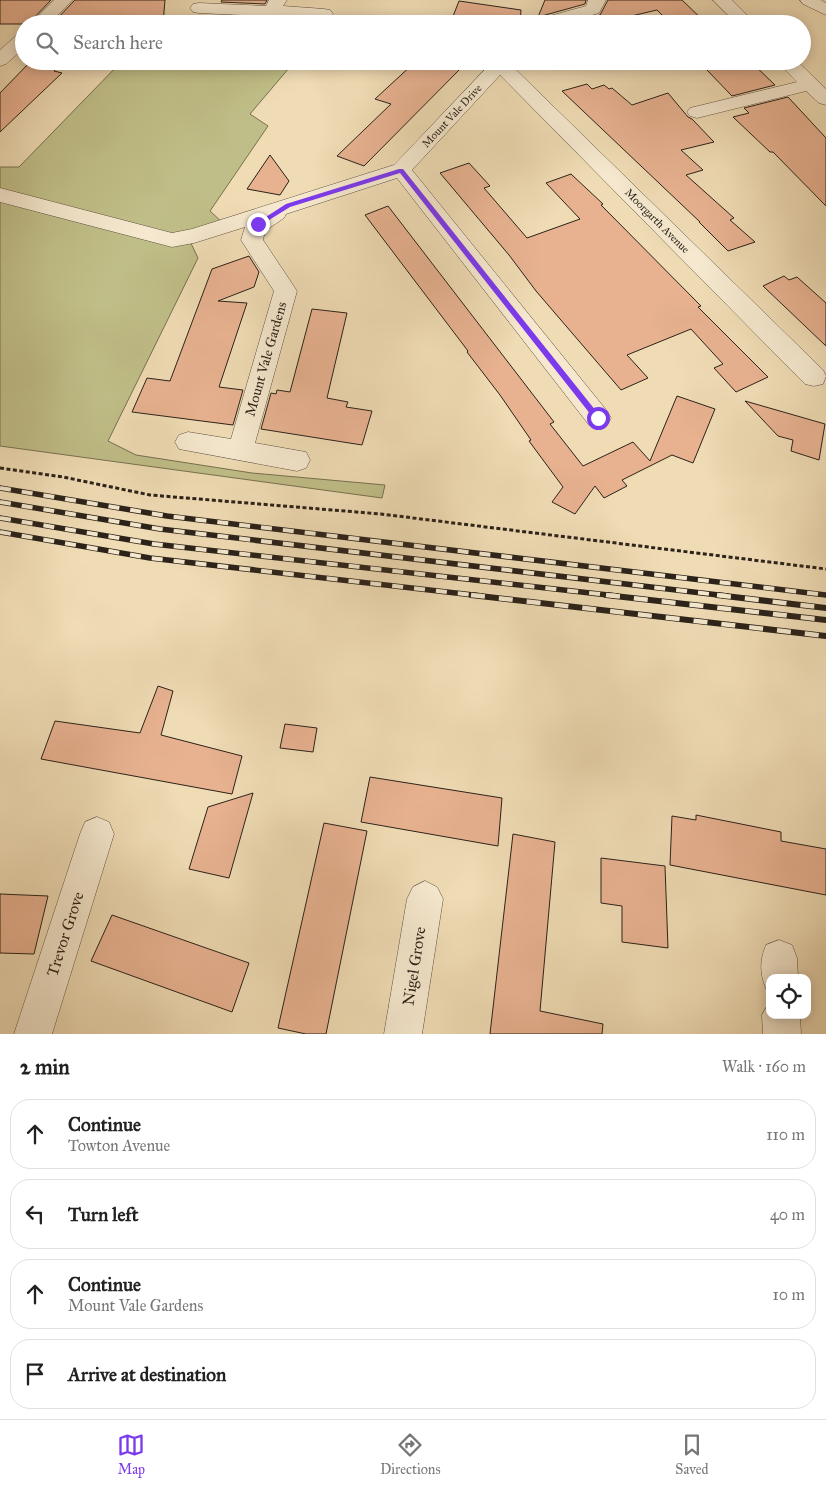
<!DOCTYPE html>
<html lang="en">
<head>
<meta charset="utf-8">
<style>
  :root { --surface:#fff; --page:#f2f2f2; --text:#222; --muted:#767676; --line:#e0e0e0; --accent:#7c3aed }
  body { margin:0; font-family:"IM FELL Great Primer",serif; background:var(--page); color:var(--text) }
  .controls { position:absolute; right:15px; bottom:15px; display:grid; overflow:hidden; border-radius:10px; box-shadow:0 2px 12px #0003 }
  .controls button { width:45px; height:45px; display:grid; place-items:center; padding:0; border:0; border-bottom:1px solid var(--line); background:var(--surface); color:var(--text); font:25px sans-serif }
  .stop { position:absolute; width:15px; height:15px; margin:-11px; border:4px solid #7c3aed; border-radius:50%; background:#fff }
  .stop.end { background:#7c3aed; border-color:#fff; box-shadow:0 1px 5px #0008 }
  .list { margin:0; padding:0; list-style:none }
  h2 { display:flex; justify-content:space-between; align-items:center; height:65px; margin:0; padding:0 20px; font-size:21px }
  h2 small { font-size:16px; font-weight:400; color:var(--muted) }
  .list li { display:grid; grid-template-columns:32px 1fr auto; gap:15px; align-items:center; box-sizing:border-box; height:70px; margin:0 10px 10px; padding:0 10px; border:1px solid var(--line); border-radius:20px }
  .list b { display:block; font-size:19px; white-space:nowrap }
  .list p { margin:0; font-size:16px; white-space:nowrap; color:var(--muted) }
  .list em { font-size:16px; font-style:normal; color:var(--muted) }
  .icon { flex:none; width:28px; height:28px; fill:none; stroke:currentColor; stroke-width:2; stroke-linecap:round; stroke-linejoin:round }
  .map { position:relative; flex:none; width:826px; height:1034px; overflow:hidden }
  .search { position:absolute; background:var(--surface); box-shadow:0 2px 12px #0003; left:15px; right:15px; top:15px; height:55px; display:flex; align-items:center; gap:12px; box-sizing:border-box; padding:0 18px; border-radius:28px; color:var(--muted); font-size:19px }
  .sheet { height:385px; background:var(--surface) }
  nav { display:flex; justify-content:space-around; align-items:center; box-sizing:border-box; height:70px; border-top:1px solid var(--line); background:var(--surface); font-size:14px; color:var(--muted) }
  nav a { display:grid; justify-items:center; gap:2px }
  nav .on { color:var(--accent) }
  .map>svg:first-child { display:block }
  .green { fill:#c0be88; stroke:#767050 }
  .building { fill:#e8b291; stroke:#2b2219 }
  .lines { fill:none; stroke-linecap:round; stroke-linejoin:round }
  .minor-casing { stroke:#5c5040; stroke-width:1 }
  .path { stroke:#2b2219; stroke-width:3; stroke-dasharray:4 2.5; stroke-linecap:butt }
  .minor { fill:#f5e8ce; fill-rule:evenodd }
  .rail-far1-casing { stroke:#2b2219; stroke-width:5.5 }
  .rail-casing { stroke:#2b2219; stroke-width:6 }
  .rail-far1 { stroke:#f5e8ce; stroke-width:4; stroke-dasharray:11; stroke-linecap:butt }
  .rail { stroke:#f5e8ce; stroke-width:4.5; stroke-dasharray:14; stroke-linecap:butt }
  .route { fill:#7c3aed }
  .labels { text-anchor:middle; dominant-baseline:central; stroke-width:5; stroke-linejoin:round; paint-order:stroke }
  .far-street-label { font-size:11px; fill:#2b2219; stroke:#f5e8ce }
  .street-label { font-size:14px; fill:#2b2219; stroke:#f5e8ce }
  .near-street-label { font-size:16px; fill:#2b2219; stroke:#f5e8ce }
</style>
</head>
<body>
<div class="map">
<svg width="826" height="1034" viewBox="0 0 826 1034">
  <rect width="100%" height="100%" fill="#efdbb4"/>
  <filter id="stains"><feTurbulence type="fractalNoise" baseFrequency=".004" numOctaves="4"/><feColorMatrix values="0 0 0 0 .2 0 0 0 0 .09 0 0 0 0 .02 0 0 0 .5 -.17"/></filter>
  <radialGradient id="worn" r=".72"><stop offset=".6" stop-color="#630" stop-opacity="0"/><stop offset="1" stop-color="#630" stop-opacity=".3"/></radialGradient>
  <polygon class="green" points="122,61 295,61 250,114 268,126 210,211 224,224 187,235 198,258 108,441 136,455 252,473 385,485 382,498 0,446 0,167 19,167"/>
  <g class="building">
    <polygon points="0,0 51,0 28,24 0,24"/>
    <polygon points="75,0 165,0 163,24 52,24"/>
    <polygon points="222,0 267,0 265,4 221,2"/>
    <polygon points="545,0 586,0 585,4 538,17"/>
    <polygon points="608,0 682,0 707,24 671,24 657,10 597,24 569,24 600,15"/>
    <polygon points="459,1 521,10 520,24 450,24"/>
    <polygon points="217,16 264,18 263,24 215,24"/>
    <polygon points="31,61 61,64 54,71 62,73 0,132 0,93"/>
    <polygon points="422,61 467,62 364,166 337,156 391,104 375,99 414,63 419,65"/>
    <polygon points="736,61 751,62 775,85 732,96 706,69"/>
    <polygon points="587,84 592,89 604,85 609,89 612,88 632,105 668,93 688,117 692,119 714,142 681,150 703,170 686,175 734,218 730,220 755,242 728,251 699,222 700,222 562,91"/>
    <polygon points="788,97 826,138 826,206 773,152 770,152 733,117 749,113 744,108"/>
    <polygon points="270,155 289,181 280,195 247,189"/>
    <polygon points="469,163 490,186 484,188 527,238 580,219 546,183 571,174 603,204 601,205 701,306 698,307 768,377 736,392 714,368 723,364 691,329 627,355 648,378 621,390 536,291 509,255 440,173"/>
    <polygon points="388,206 554,422 550,424 583,466 633,442 650,461 677,396 715,409 693,463 672,455 622,480 627,486 604,498 595,486 575,514 552,502 563,487 529,441 531,440 500,395 467,352 468,351 365,215"/>
    <polygon points="249,256 259,272 254,287 218,301 247,303 219,387 243,390 233,425 132,412 147,378 170,381 212,269"/>
    <polygon points="784,276 789,280 797,277 826,303 826,346 763,286"/>
    <polygon points="312,309 347,313 327,398 348,402 346,407 372,411 362,445 261,429 271,393 276,394 277,390 290,392"/>
    <polygon points="745,401 825,424 819,460 791,451 793,440 778,436"/>
    <polygon points="158,686 173,691 161,735 242,756 232,794 41,759 55,721 140,733"/>
    <polygon points="285,724 317,728 313,752 280,748"/>
    <polygon points="370,777 502,798 498,846 361,822"/>
    <polygon points="253,793 229,878 189,869 208,807"/>
    <polygon points="696,815 781,832 781,841 826,849 826,895 670,865 672,816 696,820"/>
    <polygon points="324,823 367,831 326,1034 306,1034 278,1028"/>
    <polygon points="513,834 555,842 540,1011 603,1024 602,1034 490,1034"/>
    <polygon points="601,858 665,866 668,948 622,942 622,906 601,903"/>
    <polygon points="0,894 48,896 34,954 0,953"/>
    <polygon points="112,915 249,963 232,1012 91,961"/>
  </g>
  <g class="lines">
    <g class="minor-casing">
      <g id="minor">
        <polygon points="54,0 73,0 49,24 30,24"/>
        <polygon points="269,0 287,0 283,6 324,9 330,10 333,14 330,18 324,19 199,13 193,12 190,8 193,4 199,3 266,6"/>
        <polygon points="588,0 606,0 599,13 561,24 532,24 535,20 586,6"/>
        <polygon points="713,0 732,0 756,24 737,24"/>
        <polygon points="800,0 821,0 826,3 826,15 803,4"/>
        <polygon points="24,33 24,48 6,64 0,66 0,50 18,34"/>
        <polygon points="493,61 512,61 510,64 823,370 826,376 823,384 814,386 805,384 500,75 412,170 607,411 611,418 607,425 598,428 589,425 397,178 286,214 284,218 265,231 263,240 297,291 255,443 306,452 310,460 306,468 297,471 179,449 175,442 179,435 188,432 231,439 274,291 241,240 245,227 194,243 172,247 0,202 0,188 172,233 192,229 394,165"/>
        <polygon points="777,61 797,61 826,89 826,105 819,103 806,91 697,118 690,116 687,112 690,108 797,82"/>
        <polygon points="97,817 109,822 114,834 52,1034 14,1034 80,834 85,822"/>
        <polygon points="425,881 437,887 443,899 422,1034 384,1034 407,899 413,887"/>
        <path d="M779 940 792 945 797 958 798 978H770V992L767 991C760 975 759 962 766 945Z"/>
        <polygon points="770,1001 770,1015 800,1015 801,1034 763,1034 762,1015"/>
      </g>
    </g>
    <polyline class="path" points="0,468 63,477 150,495 381,514 826,569"/>
    <use href="#minor" class="minor"/>
    <g class="rail-far1-casing">
      <g id="rail-far1">
        <polyline points="0,488 167,516 826,595"/>
        <polyline points="0,502 160,529 727,596"/>
        <polyline points="0,518 154,544 617,596"/>
        <polyline points="0,532 150,558 482,596"/>
      </g>
    </g>
    <g class="rail-casing">
      <g id="rail">
        <polyline points="471,595 826,636"/>
        <polyline points="606,595 826,620"/>
        <polyline points="717,595 826,608"/>
      </g>
    </g>
    <use href="#rail-far1" class="rail-far1"/>
    <use href="#rail" class="rail"/>
  </g>
  <polygon class="route" points="399,169 403,169 600,416 600,420 595,420 400,173 290,207 261,225 255,224 286,204"/>
  <g class="labels">
    <g class="far-street-label">
      <text transform="translate(452 116) rotate(-47)">Mount Vale Drive</text>
      <text transform="translate(657 221) rotate(45)">Moorgarth Avenue</text>
    </g>
    <g class="street-label">
      <text transform="translate(266 359) rotate(-74)">Mount Vale Gardens</text>
    </g>
    <g class="near-street-label">
      <text transform="translate(65 934) rotate(-72)">Trevor Grove</text>
      <text transform="translate(414 966) rotate(-81)">Nigel Grove</text>
    </g>
  </g>
  <rect width="100%" height="100%" filter="url(#stains)"/>
  <rect width="100%" height="100%" fill="url(#worn)"/>
</svg>
<div class="controls">
<button><svg class="icon" aria-label="locate" viewBox="0 0 24 24"><circle cx="12" cy="12" r="6"/><path d="M12 2v4M12 18v4M2 12h4M18 12h4"/></svg></button>
</div>
<div class="stop" style="left:598px;top:418px"></div>
<div class="stop end" style="left:258px;top:224px"></div>
<div class="search"><svg class="icon" aria-label="search" viewBox="0 0 24 24"><circle cx="10" cy="10" r="6"/><path d="M15 15l6 6"/></svg>Search here</div>
</div>
<section class="sheet">
<h2>2 min<small>Walk · 160 m</small></h2>
<ul class="list">
<li><svg class="icon" aria-label="ahead" viewBox="0 0 24 24"><path d="M12 20V5M6 11l6-6 6 6"/></svg><div><b>Continue</b><p>Towton Avenue</p></div><em>110 m</em></li>
<li><svg class="icon" aria-label="left" viewBox="0 0 24 24"><path d="M17 20v-9H6M10 6l-5 5 5 5"/></svg><div><b>Turn left</b></div><em>40 m</em></li>
<li><svg class="icon" aria-label="ahead" viewBox="0 0 24 24"><path d="M12 20V5M6 11l6-6 6 6"/></svg><div><b>Continue</b><p>Mount Vale Gardens</p></div><em>10 m</em></li>
<li><svg class="icon" aria-label="arrive" viewBox="0 0 24 24"><path d="M6 21V4h12l-3 4 3 4H6"/></svg><div><b>Arrive at destination</b></div></li>
</ul>
</section>
<nav>
<a class="on"><svg class="icon" aria-label="map" viewBox="0 0 24 24"><path d="M3 6l6-2 6 2 6-2v14l-6 2-6-2-6 2zM9 4v14M15 6v14"/></svg>Map</a>
<a><svg class="icon" aria-label="directions" viewBox="0 0 24 24"><path d="M12 3l9 9-9 9-9-9zM9 14v-3h6M13 9l2 2-2 2"/></svg>Directions</a>
<a><svg class="icon" aria-label="saved" viewBox="0 0 24 24"><path d="M7 4h10v16l-5-4-5 4z"/></svg>Saved</a>
</nav>
</body>
</html>
